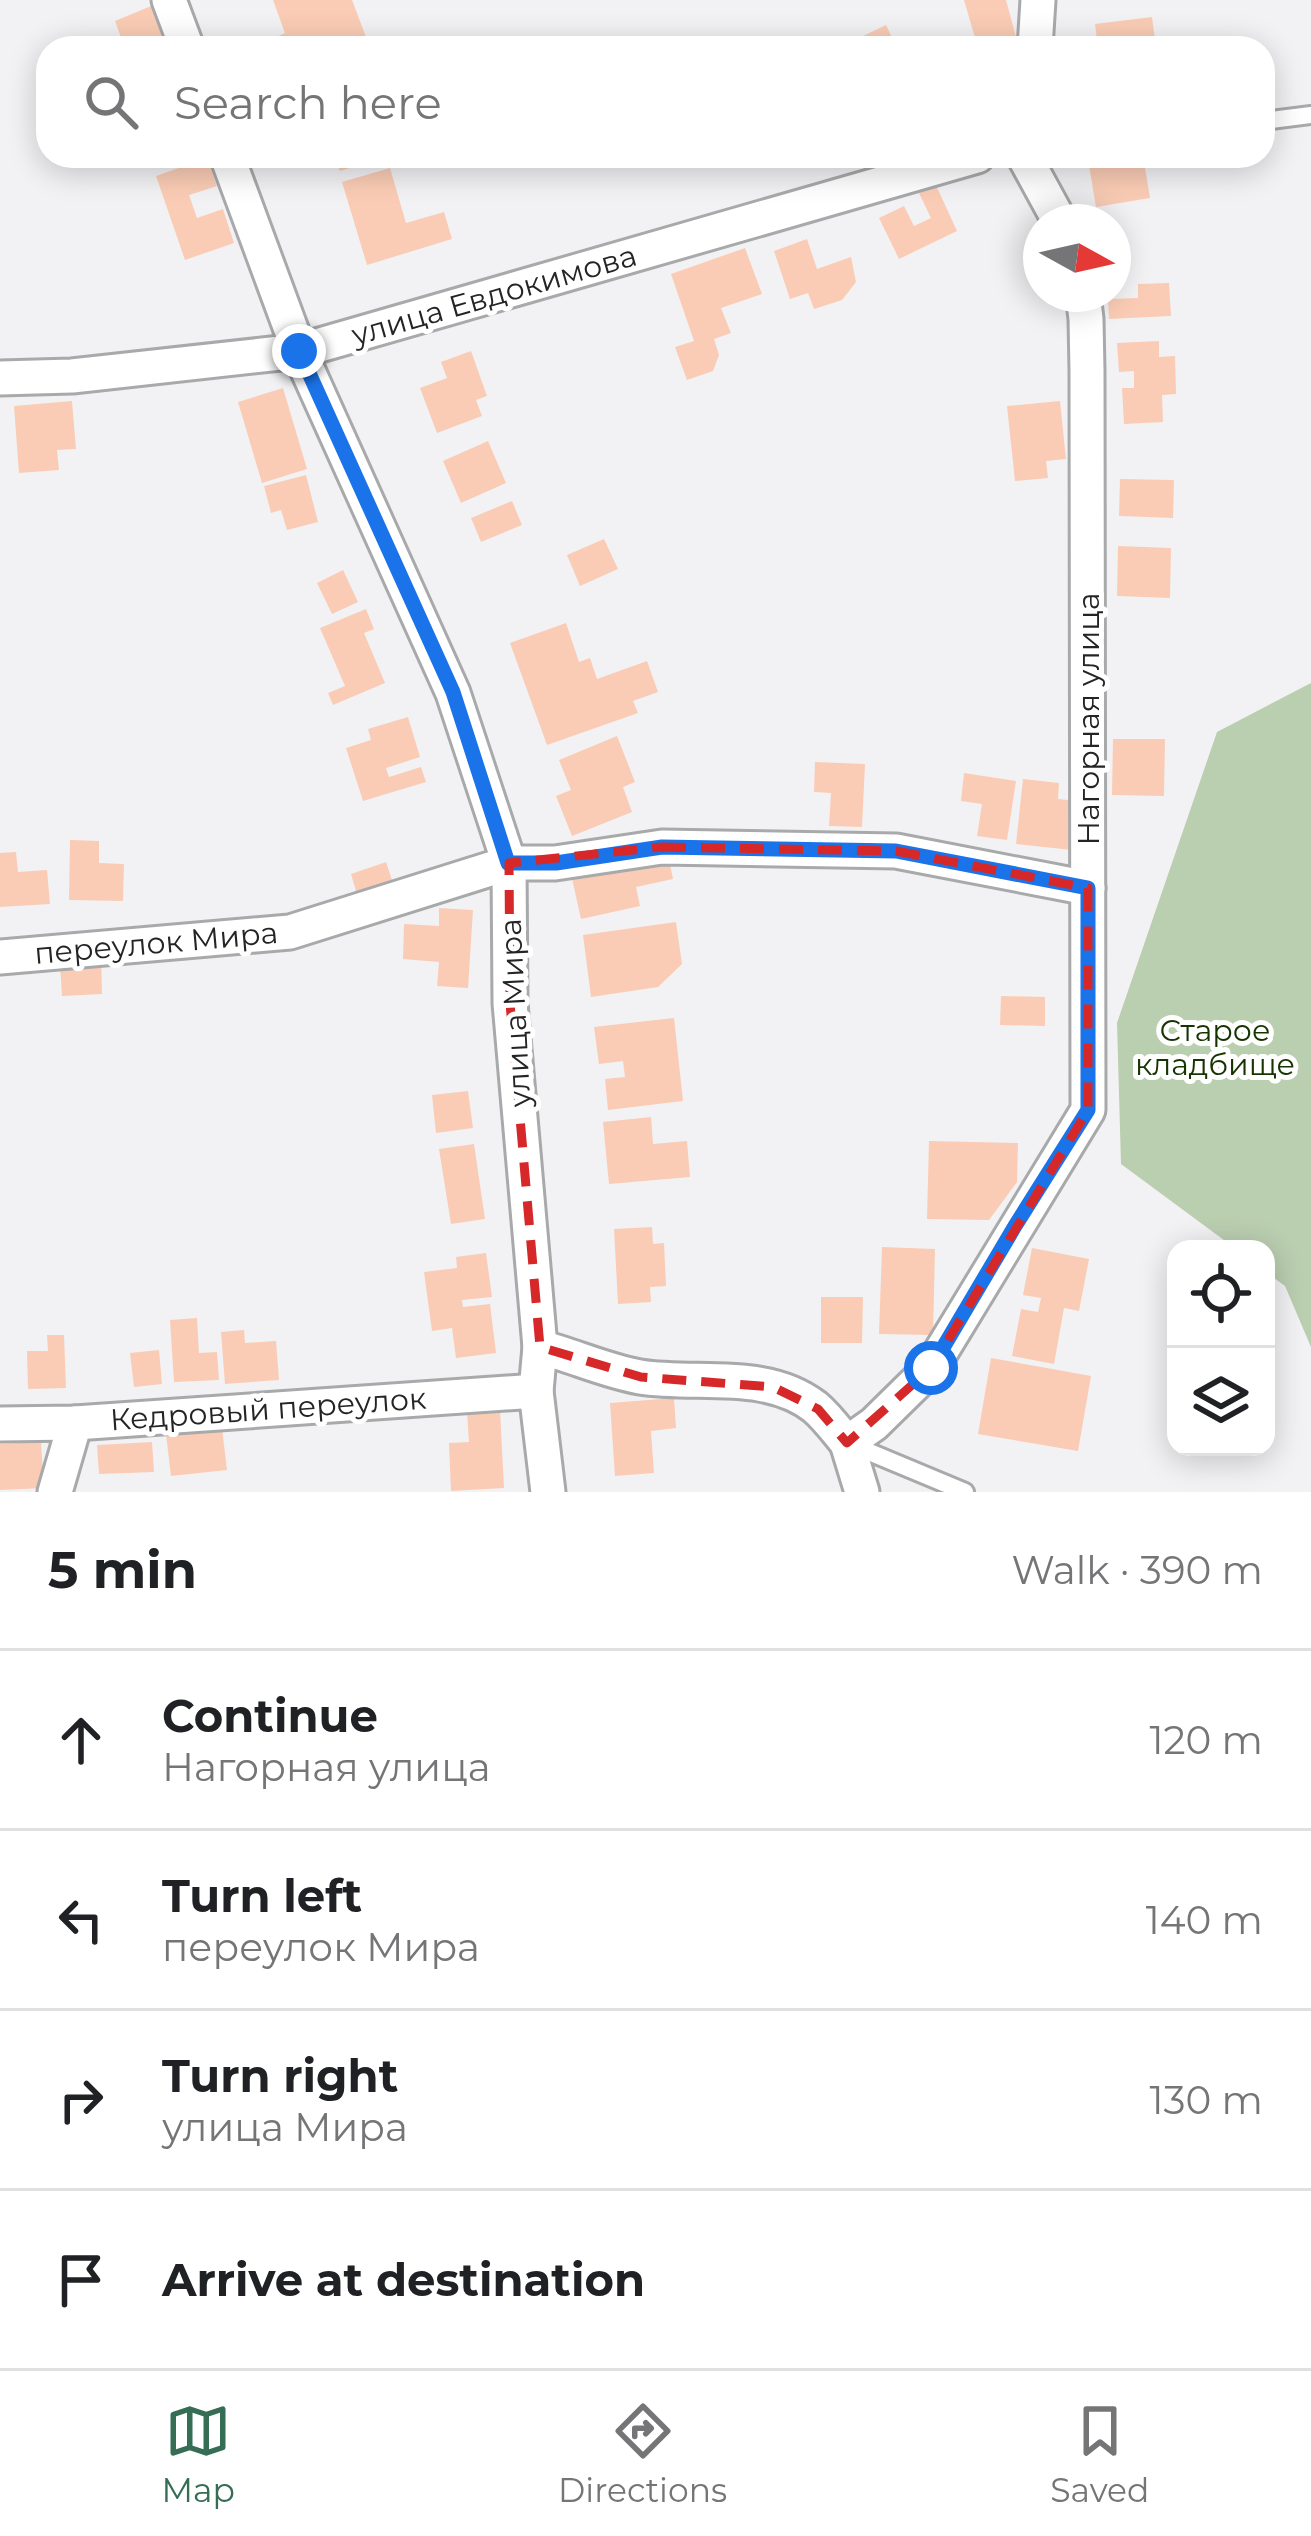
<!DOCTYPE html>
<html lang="en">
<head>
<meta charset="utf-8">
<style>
  :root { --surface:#fff; --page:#f6f6f6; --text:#202124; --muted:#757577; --line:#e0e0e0; --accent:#356d55 }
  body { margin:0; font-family:Montserrat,sans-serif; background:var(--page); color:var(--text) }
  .controls { position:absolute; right:36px; bottom:36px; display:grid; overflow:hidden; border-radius:24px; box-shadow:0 6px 30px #0003 }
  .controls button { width:108px; height:108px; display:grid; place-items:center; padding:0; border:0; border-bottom:3px solid var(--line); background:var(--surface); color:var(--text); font:60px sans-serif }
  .compass { position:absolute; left:1023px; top:204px; width:108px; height:108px; border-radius:50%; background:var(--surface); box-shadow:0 6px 30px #0003; rotate:98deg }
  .stop { position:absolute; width:36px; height:36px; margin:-27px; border:9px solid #1a73e8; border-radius:50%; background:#fff }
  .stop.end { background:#1a73e8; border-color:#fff; box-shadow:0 3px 12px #0008 }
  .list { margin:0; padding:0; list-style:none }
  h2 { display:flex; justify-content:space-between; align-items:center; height:156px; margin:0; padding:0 48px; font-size:51px }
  h2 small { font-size:39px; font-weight:400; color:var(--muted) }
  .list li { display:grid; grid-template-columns:78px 1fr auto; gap:36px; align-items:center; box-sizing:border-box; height:180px; padding:0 48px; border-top:3px solid var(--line) }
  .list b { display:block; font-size:45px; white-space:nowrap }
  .list p { margin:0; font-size:39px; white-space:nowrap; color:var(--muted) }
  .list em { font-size:39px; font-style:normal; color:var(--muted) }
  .icon { flex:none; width:66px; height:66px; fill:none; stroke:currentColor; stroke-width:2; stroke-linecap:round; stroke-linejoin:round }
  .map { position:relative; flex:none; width:1311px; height:1492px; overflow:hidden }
  .search { position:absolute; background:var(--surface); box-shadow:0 6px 30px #0003; left:36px; right:36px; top:36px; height:132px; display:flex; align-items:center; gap:30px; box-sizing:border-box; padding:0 42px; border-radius:36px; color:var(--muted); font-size:45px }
  .sheet { height:876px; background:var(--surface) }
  nav { display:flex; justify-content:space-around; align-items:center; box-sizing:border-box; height:168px; border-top:3px solid var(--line); background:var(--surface); font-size:33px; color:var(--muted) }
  nav a { display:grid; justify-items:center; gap:6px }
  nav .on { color:var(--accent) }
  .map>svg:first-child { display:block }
  .green { fill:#baceb0 }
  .building { fill:#faccb5 }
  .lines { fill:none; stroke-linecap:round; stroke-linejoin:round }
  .service-casing { stroke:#a8a9aa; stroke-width:22 }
  .minor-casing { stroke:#a8a9aa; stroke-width:39 }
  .service { stroke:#fff; stroke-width:16 }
  .minor { stroke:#fff; stroke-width:33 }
  .route { stroke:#1a73e8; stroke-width:15 }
  .marked { fill:none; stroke:#d62828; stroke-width:9; stroke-dasharray:24 15; stroke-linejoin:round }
  .labels { text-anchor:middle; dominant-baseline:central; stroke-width:10; stroke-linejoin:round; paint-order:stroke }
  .street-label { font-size:30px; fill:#242425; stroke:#fff }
  .park-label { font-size:30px; fill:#163400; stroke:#fff }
</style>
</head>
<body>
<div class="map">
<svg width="1311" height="1492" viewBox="0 0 1311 1492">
  <rect width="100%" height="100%" fill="#f2f2f4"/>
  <polygon class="green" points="1311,683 1311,1347 1285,1286 1266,1272 1266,1249 1236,1249 1121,1164 1117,1023 1217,732"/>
  <g class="building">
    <polygon points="273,0 352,0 366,37 337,48 296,48 293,40 275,47 272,39 285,33"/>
    <polygon points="964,0 1006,0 1016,37 978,48"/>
    <polygon points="151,6 168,48 125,48 115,21"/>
    <polygon points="1152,17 1156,48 1098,48 1095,24"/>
    <polygon points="886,25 897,48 866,48 861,37"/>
    <polygon points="335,156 384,156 384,157 340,171"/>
    <polygon points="1104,156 1143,156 1150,198 1096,207 1088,159"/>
    <polygon points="207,158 217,186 189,195 197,218 223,209 234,243 185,260 156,176"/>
    <polygon points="390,168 406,223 444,212 452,239 367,265 342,182"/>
    <polygon points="935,183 957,231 899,259 879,218 904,206 914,226 931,218 918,191"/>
    <polygon points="807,239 817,269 851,257 856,282 842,300 814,309 808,293 790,299 774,251"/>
    <polygon points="745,248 762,294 721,308 731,333 714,339 719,355 713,371 687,380 675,347 694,341 671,274"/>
    <polygon points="1169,283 1171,316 1109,319 1108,299 1138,298 1138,284"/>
    <polygon points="1159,341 1159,357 1175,356 1176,394 1162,395 1163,422 1124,424 1122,388 1134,388 1134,371 1119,372 1117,343"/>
    <polygon points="471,351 487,396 476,400 482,416 437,433 420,388 447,378 441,362"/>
    <polygon points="283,388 307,469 262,483 238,402"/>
    <polygon points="72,401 76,449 57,450 59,470 19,473 14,406"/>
    <polygon points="1060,401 1066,459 1046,461 1048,478 1015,481 1007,406"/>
    <polygon points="488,441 506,483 461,503 443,461"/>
    <polygon points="306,475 318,522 287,530 281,510 271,513 264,486"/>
    <polygon points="1120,479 1174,480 1173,518 1119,516"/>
    <polygon points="512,501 522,525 481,542 471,518"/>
    <polygon points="604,539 618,569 580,586 567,555"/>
    <polygon points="1118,546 1171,548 1170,598 1117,596"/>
    <polygon points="343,570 358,602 332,614 317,583"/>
    <polygon points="366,609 374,629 364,633 385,683 333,705 328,693 345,686 320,628"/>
    <polygon points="566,623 579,662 590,658 597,679 647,661 658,692 633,701 638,713 547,745 510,643"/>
    <polygon points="408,717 420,757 386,768 389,777 421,767 426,782 363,801 346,748 371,740 368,729"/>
    <polygon points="617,736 635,782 623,787 632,812 572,836 556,796 571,790 559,760"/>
    <polygon points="1113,739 1165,739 1164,796 1112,795"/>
    <polygon points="815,762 865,764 862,827 829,826 831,793 814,792"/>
    <polygon points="964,773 1016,781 1007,840 977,836 982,804 961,801"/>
    <polygon points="1023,779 1059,783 1058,799 1078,801 1072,850 1016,844"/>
    <polygon points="70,840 99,841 99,863 124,864 123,901 69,900"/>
    <polygon points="16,852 18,872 47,870 50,904 0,907 0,853"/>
    <polygon points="668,854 673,879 636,887 640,906 581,919 571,874"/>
    <polygon points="386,862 394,886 358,898 351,874"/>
    <polygon points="439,908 473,910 468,988 437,986 439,962 403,959 404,924 439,926"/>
    <polygon points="676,922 682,964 658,987 591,997 583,935"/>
    <polygon points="101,953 102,994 62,996 60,964"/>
    <polygon points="1001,996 1045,997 1045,1026 1000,1025"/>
    <polygon points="674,1018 683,1101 608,1110 605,1079 625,1077 623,1061 599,1064 594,1027"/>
    <polygon points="468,1091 473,1128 436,1133 432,1095"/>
    <polygon points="651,1117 653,1144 687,1141 690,1177 609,1184 603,1122"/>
    <polygon points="929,1141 1018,1143 1017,1182 989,1220 927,1219"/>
    <polygon points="474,1144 485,1219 451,1224 439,1149"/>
    <polygon points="652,1227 653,1244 664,1243 666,1286 650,1287 651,1302 618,1304 614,1229"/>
    <polygon points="882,1247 935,1249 933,1335 879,1334"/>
    <polygon points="1032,1248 1089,1259 1079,1311 1064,1308 1054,1364 1012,1356 1021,1309 1038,1312 1041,1298 1023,1295"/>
    <polygon points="486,1253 492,1297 462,1300 463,1307 490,1304 496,1353 456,1358 452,1328 432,1331 424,1272 457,1268 456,1257"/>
    <polygon points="821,1297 863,1297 862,1343 821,1343"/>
    <polygon points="197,1318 199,1353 217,1352 219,1380 174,1382 170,1320"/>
    <polygon points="244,1330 245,1343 276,1341 279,1380 225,1384 221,1332"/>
    <polygon points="47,1335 64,1335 66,1388 28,1389 27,1351 48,1351"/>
    <polygon points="159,1350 162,1384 134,1387 130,1353"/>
    <polygon points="991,1358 1091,1376 1078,1451 978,1434"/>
    <polygon points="674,1398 676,1428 651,1431 654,1473 615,1476 610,1403"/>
    <polygon points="500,1410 504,1488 451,1491 449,1443 469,1442 467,1412"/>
    <polygon points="222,1428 227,1470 171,1476 166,1434"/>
    <polygon points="41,1442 44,1488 0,1490 0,1444"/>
    <polygon points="152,1442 154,1472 99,1474 97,1445"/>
  </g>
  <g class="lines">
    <g class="service-casing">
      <g id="service">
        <polyline points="1263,121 1311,115"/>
        <polyline points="850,1444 965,1492"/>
      </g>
    </g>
    <g class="minor-casing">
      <g id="minor">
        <polyline points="169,0 187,48"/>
        <polyline points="1035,48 1038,0"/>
        <polyline points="227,156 299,351 453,693 509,863 510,1003 540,1347 536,1391 548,1492"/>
        <polyline points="1024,156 1060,222"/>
        <polyline points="0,378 72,376 299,351 977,156"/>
        <polyline points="0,957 290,932 509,863 555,863 662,847 896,851 1088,888"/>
        <path d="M540 1347C574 1356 606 1371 640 1377 698 1386 766 1369 815 1407 827 1417 837 1431 847 1443"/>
        <polyline points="0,1424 75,1423 536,1391"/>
        <polyline points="55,1492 75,1423"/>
        <polyline points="862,1492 847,1443 874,1424 931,1368 1088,1110 1087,371 1086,319 1083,294"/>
      </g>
    </g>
    <use href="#service" class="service"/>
    <use href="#minor" class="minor"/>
  </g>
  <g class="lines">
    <polyline class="route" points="299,351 453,692 508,863 556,863 662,847 896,851 1088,888 1088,1110 1015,1226 931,1368"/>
  </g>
  <path class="marked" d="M662 847 896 851 1088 888V1110L931 1368 847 1443 818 1409 773 1387 641 1377 540 1347 510 1003 509 863Z"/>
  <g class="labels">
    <g class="street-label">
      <text transform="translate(494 295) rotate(-16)">улица Евдокимова</text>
      <text transform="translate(1088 719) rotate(-90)">Нагорная улица</text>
      <text transform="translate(156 943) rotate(-5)">переулок Мира</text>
      <text transform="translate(515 1013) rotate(-93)">улица Мира</text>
      <text transform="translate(268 1409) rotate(-4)">Кедровый переулок</text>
    </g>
    <g class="park-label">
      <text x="1215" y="1030">Старое<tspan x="1215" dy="34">кладбище</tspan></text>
    </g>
  </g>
</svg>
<div class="controls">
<button><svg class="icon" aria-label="locate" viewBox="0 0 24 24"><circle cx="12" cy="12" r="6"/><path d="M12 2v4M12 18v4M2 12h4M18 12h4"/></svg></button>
<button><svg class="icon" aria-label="layers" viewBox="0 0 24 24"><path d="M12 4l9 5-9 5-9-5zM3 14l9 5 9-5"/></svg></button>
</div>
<svg class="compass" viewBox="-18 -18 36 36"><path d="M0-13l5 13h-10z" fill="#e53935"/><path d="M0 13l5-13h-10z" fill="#757577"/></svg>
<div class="stop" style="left:931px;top:1368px"></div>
<div class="stop end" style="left:299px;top:351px"></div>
<div class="search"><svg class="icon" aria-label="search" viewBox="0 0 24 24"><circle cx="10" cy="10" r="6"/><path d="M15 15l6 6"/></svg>Search here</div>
</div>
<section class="sheet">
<h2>5 min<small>Walk · 390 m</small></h2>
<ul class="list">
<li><svg class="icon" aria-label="ahead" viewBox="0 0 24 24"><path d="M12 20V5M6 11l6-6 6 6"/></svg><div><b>Continue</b><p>Нагорная улица</p></div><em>120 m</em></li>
<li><svg class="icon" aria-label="left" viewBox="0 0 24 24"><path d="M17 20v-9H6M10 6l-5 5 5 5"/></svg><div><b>Turn left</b><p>переулок Мира</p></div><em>140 m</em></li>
<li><svg class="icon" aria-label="right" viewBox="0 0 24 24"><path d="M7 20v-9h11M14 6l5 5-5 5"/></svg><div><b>Turn right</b><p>улица Мира</p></div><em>130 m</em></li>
<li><svg class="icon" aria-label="arrive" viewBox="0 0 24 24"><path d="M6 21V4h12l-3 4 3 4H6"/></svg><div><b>Arrive at destination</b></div></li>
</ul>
</section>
<nav>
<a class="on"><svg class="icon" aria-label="map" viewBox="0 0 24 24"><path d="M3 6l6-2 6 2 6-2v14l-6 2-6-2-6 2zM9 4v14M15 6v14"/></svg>Map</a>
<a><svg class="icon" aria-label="directions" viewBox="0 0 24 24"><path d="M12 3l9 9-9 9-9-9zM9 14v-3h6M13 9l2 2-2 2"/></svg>Directions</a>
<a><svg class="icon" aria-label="saved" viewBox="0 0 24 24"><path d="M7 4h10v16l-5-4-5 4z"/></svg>Saved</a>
</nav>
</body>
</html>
